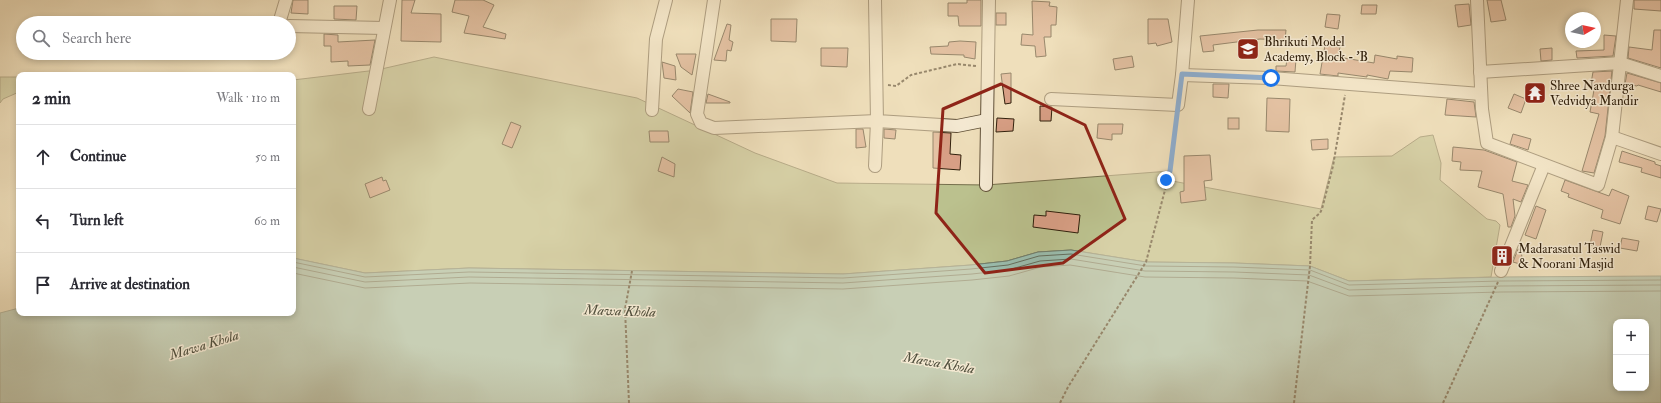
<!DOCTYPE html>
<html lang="en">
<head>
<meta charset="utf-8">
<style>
  :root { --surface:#fff; --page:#f2f2f3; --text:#2b2b33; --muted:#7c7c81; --line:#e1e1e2 }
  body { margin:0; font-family:"IM FELL Double Pica",serif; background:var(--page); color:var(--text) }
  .controls { position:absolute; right:12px; bottom:12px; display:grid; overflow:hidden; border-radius:8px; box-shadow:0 2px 6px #0003 }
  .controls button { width:36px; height:36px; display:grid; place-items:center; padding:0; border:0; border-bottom:1px solid var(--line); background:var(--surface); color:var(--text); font:20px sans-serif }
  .compass { position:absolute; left:1565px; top:12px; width:36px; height:36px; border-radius:50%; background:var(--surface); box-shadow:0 2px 6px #0003; rotate:81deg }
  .stop { position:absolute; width:12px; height:12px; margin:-9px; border:3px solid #1a73e8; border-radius:50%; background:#fff }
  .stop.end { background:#1a73e8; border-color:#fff; box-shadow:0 1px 4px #0008 }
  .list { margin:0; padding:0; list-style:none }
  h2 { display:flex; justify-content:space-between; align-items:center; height:52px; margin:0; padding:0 16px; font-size:17px }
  h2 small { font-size:13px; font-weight:400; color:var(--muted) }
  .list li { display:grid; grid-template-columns:26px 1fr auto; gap:12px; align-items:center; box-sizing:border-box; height:64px; padding:0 16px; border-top:1px solid var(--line) }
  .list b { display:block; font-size:15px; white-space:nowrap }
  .list em { font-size:13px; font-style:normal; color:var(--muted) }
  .icon { flex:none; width:22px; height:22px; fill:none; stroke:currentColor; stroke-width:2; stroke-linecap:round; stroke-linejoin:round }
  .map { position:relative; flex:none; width:1661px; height:403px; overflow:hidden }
  .search { position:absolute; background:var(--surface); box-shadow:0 2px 6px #0003; left:16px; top:16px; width:280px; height:44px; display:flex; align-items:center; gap:10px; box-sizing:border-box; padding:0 14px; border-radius:22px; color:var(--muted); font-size:15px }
  .panel { position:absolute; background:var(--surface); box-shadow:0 2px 6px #0003; left:16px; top:72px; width:280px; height:244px; border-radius:8px }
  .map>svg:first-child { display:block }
  .green { fill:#bbc18e; stroke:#76704d }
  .water { fill:#9abdae; stroke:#707e6d; fill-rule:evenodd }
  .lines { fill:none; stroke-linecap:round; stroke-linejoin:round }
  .shore { stroke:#656e5d; stroke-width:1 }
  .building { fill:#d89f85; stroke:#30200c }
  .street-casing { stroke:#605038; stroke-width:14 }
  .path { stroke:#30200c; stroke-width:2; stroke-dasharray:3 2; stroke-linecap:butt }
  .street { stroke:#f5ead3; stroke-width:12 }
  .route { stroke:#1a73e8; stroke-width:5 }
  .marked { fill:none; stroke:#8f2418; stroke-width:3; stroke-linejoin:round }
  .labels { text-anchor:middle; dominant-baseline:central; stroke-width:3; stroke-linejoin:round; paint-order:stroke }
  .poi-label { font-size:13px; fill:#30200c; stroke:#f5ead3; text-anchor:start }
  .water-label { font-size:14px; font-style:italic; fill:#504f3d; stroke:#f5ead3 }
</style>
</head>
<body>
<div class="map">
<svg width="1661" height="403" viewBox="0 0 1661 403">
  <rect width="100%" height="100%" fill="#efdfbb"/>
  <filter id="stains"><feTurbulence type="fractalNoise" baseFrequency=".005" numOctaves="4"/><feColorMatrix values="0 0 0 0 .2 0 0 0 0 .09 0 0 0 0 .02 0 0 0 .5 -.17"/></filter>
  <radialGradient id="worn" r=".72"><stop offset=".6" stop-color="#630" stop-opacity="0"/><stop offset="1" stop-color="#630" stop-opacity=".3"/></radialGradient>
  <g class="green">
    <polygon points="434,57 637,98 755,153 837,183 986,185 1170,171 1167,180 1321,209 1334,157 1392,156 1420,137 1433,135 1441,163 1440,180 1487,219 1496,221 1500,225 1491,277 1349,281 1310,266 1234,263 1146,262 1071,250 1038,252 1007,261 971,265 843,274 469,268 365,273 293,258 293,80 377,70"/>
    <polygon points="0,77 19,77 19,92 3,99 0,103"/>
  </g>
  <path class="water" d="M1071 250 1146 262 1234 263 1310 266 1349 281 1501 277 1661 276V403H0V313L19 308V313H293V258L365 273 469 268 843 274 971 265 1007 261 1038 252ZM1616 322H1646V388H1616Z"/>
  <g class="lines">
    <g class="shore">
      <polyline points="293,262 365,277 469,272 843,278 971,269 1008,265 1039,256 1071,254 1146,266 1234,267 1310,270 1349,285 1501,281 1661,280"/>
      <polyline points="293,267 365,282 469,277 843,283 972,274 1008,270 1040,261 1071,259 1145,271 1234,272 1309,275 1349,290 1501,286 1661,285"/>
      <polyline points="293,273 365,288 470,283 843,289 972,280 1009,276 1041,267 1070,265 1145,277 1234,278 1307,281 1349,296 1501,292 1661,291"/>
    </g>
  </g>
  <g class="building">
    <polygon points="293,0 308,0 308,14 291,13"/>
    <polygon points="402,0 415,0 411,13 441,14 441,42 401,41"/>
    <polygon points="455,0 483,0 494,5 483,27 506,34 505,39 464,33 469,16 452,12"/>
    <polygon points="967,0 981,0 981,26 959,26 958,16 948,16 948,3 967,3"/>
    <polygon points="1487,0 1501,0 1506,20 1491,22"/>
    <polygon points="1634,0 1661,0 1661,11 1634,9"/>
    <polygon points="1032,1 1050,2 1049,6 1057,7 1056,25 1051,25 1051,37 1044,37 1046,56 1036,57 1035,46 1021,45 1022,34 1033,35"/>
    <polygon points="1469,4 1471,25 1458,27 1455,5"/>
    <polygon points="1362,5 1377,5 1376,14 1361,14"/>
    <polygon points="334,6 357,6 356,20 334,19"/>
    <rect x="996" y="13" width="10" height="12"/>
    <polygon points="1327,14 1340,15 1338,29 1325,27"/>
    <polygon points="771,19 797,19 796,42 771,41"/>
    <polygon points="1148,19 1168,19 1172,42 1157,46 1156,43 1148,44"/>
    <polygon points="727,24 731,25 729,40 733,42 731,51 727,50 726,61 714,60"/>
    <polygon points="1258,30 1286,30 1285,40 1260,39 1213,45 1214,51 1203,52 1200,36"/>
    <polygon points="1654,30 1661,30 1661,68 1628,58 1629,47 1652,50"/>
    <polygon points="324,34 338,35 338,42 375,40 370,65 348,66 348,61 331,62 331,46 324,46"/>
    <polygon points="1604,35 1616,36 1613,56 1577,58 1576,51 1604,50"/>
    <polygon points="960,41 976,42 975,59 964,57 964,55 931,54 930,47 948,46 949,42"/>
    <polygon points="1325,45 1340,47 1338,57 1374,63 1375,55 1397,59 1397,56 1413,58 1412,72 1390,71 1388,79 1367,75 1367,77 1338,73 1338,76 1320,74"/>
    <polygon points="821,48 848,48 847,67 821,66"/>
    <polygon points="1552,48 1552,60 1541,61 1540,49"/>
    <polygon points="676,54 696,54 692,75 681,67"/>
    <polygon points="1132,56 1134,67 1115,70 1113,59"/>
    <polygon points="1287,59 1296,59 1295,72 1276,71 1276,66 1286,66"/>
    <polygon points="662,62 675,66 676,80 664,78"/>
    <polygon points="1612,71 1605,136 1594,173 1582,171 1599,114 1590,112 1594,90 1590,89 1593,72"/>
    <polygon points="1011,73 1011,103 1005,104 1001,74"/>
    <polygon points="1627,73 1661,83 1661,92 1638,85 1637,86 1625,84"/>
    <polygon points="1213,84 1229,84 1228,98 1213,97"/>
    <polygon points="678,89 693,92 690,113 672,96"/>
    <polygon points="708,94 730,102 730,103 706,103"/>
    <polygon points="1514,94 1526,99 1521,113 1508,108"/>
    <polygon points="1267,98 1290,99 1289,132 1266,131"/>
    <polygon points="1447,99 1474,102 1476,117 1445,115"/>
    <polygon points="1040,106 1052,107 1051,121 1040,121"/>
    <polygon points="997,118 1014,119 1013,131 996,132"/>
    <rect x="1228" y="118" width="11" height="11"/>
    <polygon points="511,122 521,126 512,148 502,144"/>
    <polygon points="1098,124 1123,124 1122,134 1112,134 1112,140 1097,138"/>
    <polygon points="856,129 863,129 866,147 856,148"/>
    <polygon points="884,129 896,130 895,139 884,138"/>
    <polygon points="649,131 668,131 669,142 650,142"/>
    <polygon points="933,132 951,133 950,154 961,155 960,170 933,168"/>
    <polygon points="1513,134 1531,139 1528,150 1510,144"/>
    <polygon points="1328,139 1328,149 1312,150 1311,140"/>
    <polygon points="1453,147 1484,150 1517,162 1512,181 1528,185 1521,202 1513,199 1515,216 1511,227 1508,227 1503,194 1478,187 1482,171 1460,170 1461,162 1452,161"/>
    <polygon points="1622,151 1655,162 1655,164 1661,166 1661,178 1641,172 1642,168 1619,162"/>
    <polygon points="1210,155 1212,180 1204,181 1206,200 1181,203 1180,192 1184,191 1184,156"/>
    <polygon points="662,157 675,164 674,177 658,171"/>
    <polygon points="382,177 383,181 386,180 390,190 370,198 365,184"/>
    <polygon points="1565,180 1609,196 1612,189 1629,196 1620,224 1601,218 1603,210 1568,197 1569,194 1561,191"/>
    <polygon points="1536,206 1546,210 1536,239 1525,235"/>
    <polygon points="1648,206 1661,209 1657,222 1645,219"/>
    <polygon points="1046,211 1080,215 1078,233 1033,227 1034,215 1046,216"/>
    <polygon points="1593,230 1603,232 1600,247 1590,245"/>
    <polygon points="1622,238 1639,241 1637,251 1620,248"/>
    <polygon points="1518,249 1521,250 1523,265 1513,262"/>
  </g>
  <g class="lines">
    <g class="street-casing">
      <g id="street">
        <polyline points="714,0 697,114 701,123 714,128 877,121 875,166"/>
        <polyline points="875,0 877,121 957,126 987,120"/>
        <polyline points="1188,0 1182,75 1271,78 1481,94"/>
        <polyline points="1477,0 1482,109 1487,143 1598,185 1612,137 1627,0"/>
        <polyline points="280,23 280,20 286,0"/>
        <polyline points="289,26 384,28"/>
        <polyline points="1480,72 1620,63 1661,76"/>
        <polyline points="1051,99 1178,105 1182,75"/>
        <polyline points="369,109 390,0"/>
        <polyline points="652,110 656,39 666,0"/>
        <polyline points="1612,137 1661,154"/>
        <polyline points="986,185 989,0"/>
        <polyline points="1501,271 1544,165"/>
      </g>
    </g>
    <g class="path">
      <polyline points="888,85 896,86 911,75 957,64 976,66"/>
      <polyline points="629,403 625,309 632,271"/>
      <polyline points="1060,403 1068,387 1146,262 1170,171 1177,116"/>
      <polyline points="1294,403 1310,266 1312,220 1320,213 1322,209 1333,166 1345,95"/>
      <polyline points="1443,403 1498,282"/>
    </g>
    <use href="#street" class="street"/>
  </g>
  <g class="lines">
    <polyline class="route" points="1166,180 1170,171 1182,74 1271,78"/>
  </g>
  <path d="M0 0H1661V403H0ZM1001 84 1085 125 1125 219 1063 263 985 273 936 213 943 109Z" fill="#efdfbb" fill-opacity=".55" fill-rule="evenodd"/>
  <path class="marked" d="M1001 84 1085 125 1125 219 1063 263 985 273 936 213 943 109Z"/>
  <defs>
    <g id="school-square" transform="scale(1.15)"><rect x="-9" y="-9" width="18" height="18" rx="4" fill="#8f2418" stroke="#f5ead3"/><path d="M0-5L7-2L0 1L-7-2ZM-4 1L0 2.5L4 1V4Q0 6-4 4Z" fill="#fff"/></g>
    <g id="temple-square" transform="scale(1.15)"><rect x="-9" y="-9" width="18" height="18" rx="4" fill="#8f2418" stroke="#f5ead3"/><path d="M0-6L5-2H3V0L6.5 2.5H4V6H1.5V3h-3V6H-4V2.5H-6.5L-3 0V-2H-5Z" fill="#fff"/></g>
    <g id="building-square" transform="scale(1.15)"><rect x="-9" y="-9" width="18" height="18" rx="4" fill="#8f2418" stroke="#f5ead3"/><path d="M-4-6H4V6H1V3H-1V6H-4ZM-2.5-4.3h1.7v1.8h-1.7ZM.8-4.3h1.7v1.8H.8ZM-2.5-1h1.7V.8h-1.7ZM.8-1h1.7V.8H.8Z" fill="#fff"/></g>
  </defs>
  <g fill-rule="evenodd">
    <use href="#school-square" x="1248" y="49"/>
    <use href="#temple-square" x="1535" y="93"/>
    <use href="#building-square" x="1502" y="256"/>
  </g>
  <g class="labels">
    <g class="poi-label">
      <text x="1264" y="42">Bhrikuti Model<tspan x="1264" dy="15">Academy, Block - 'B</tspan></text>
      <text x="1550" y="86">Shree Navdurga<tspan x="1550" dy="15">Vedvidya Mandir</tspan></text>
      <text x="1518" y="249">Madarasatul Taswid<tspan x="1518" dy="15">&amp; Noorani Masjid</tspan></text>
    </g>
    <g class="water-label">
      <text transform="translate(620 311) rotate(2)">Mawa Khola</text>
      <text transform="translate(204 345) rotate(-17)">Mawa Khola</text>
      <text transform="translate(939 363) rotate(10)">Mawa Khola</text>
    </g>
  </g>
  <rect width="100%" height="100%" filter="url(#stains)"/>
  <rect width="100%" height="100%" fill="url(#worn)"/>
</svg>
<div class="controls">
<button>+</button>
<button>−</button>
</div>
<svg class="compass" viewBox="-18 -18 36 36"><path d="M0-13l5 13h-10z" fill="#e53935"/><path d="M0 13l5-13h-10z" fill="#7c7c81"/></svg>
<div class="stop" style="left:1271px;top:78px"></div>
<div class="stop end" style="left:1166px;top:180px"></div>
<div class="search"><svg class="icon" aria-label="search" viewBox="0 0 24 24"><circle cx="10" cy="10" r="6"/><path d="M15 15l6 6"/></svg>Search here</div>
<section class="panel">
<h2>2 min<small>Walk · 110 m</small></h2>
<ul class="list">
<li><svg class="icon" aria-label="ahead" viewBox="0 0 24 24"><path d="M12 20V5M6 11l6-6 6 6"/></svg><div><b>Continue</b></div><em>50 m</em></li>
<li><svg class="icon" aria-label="left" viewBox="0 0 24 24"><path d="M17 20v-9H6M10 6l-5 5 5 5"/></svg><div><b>Turn left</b></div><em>60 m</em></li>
<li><svg class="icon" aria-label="arrive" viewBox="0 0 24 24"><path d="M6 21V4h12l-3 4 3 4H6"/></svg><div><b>Arrive at destination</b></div></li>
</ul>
</section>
</div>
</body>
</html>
